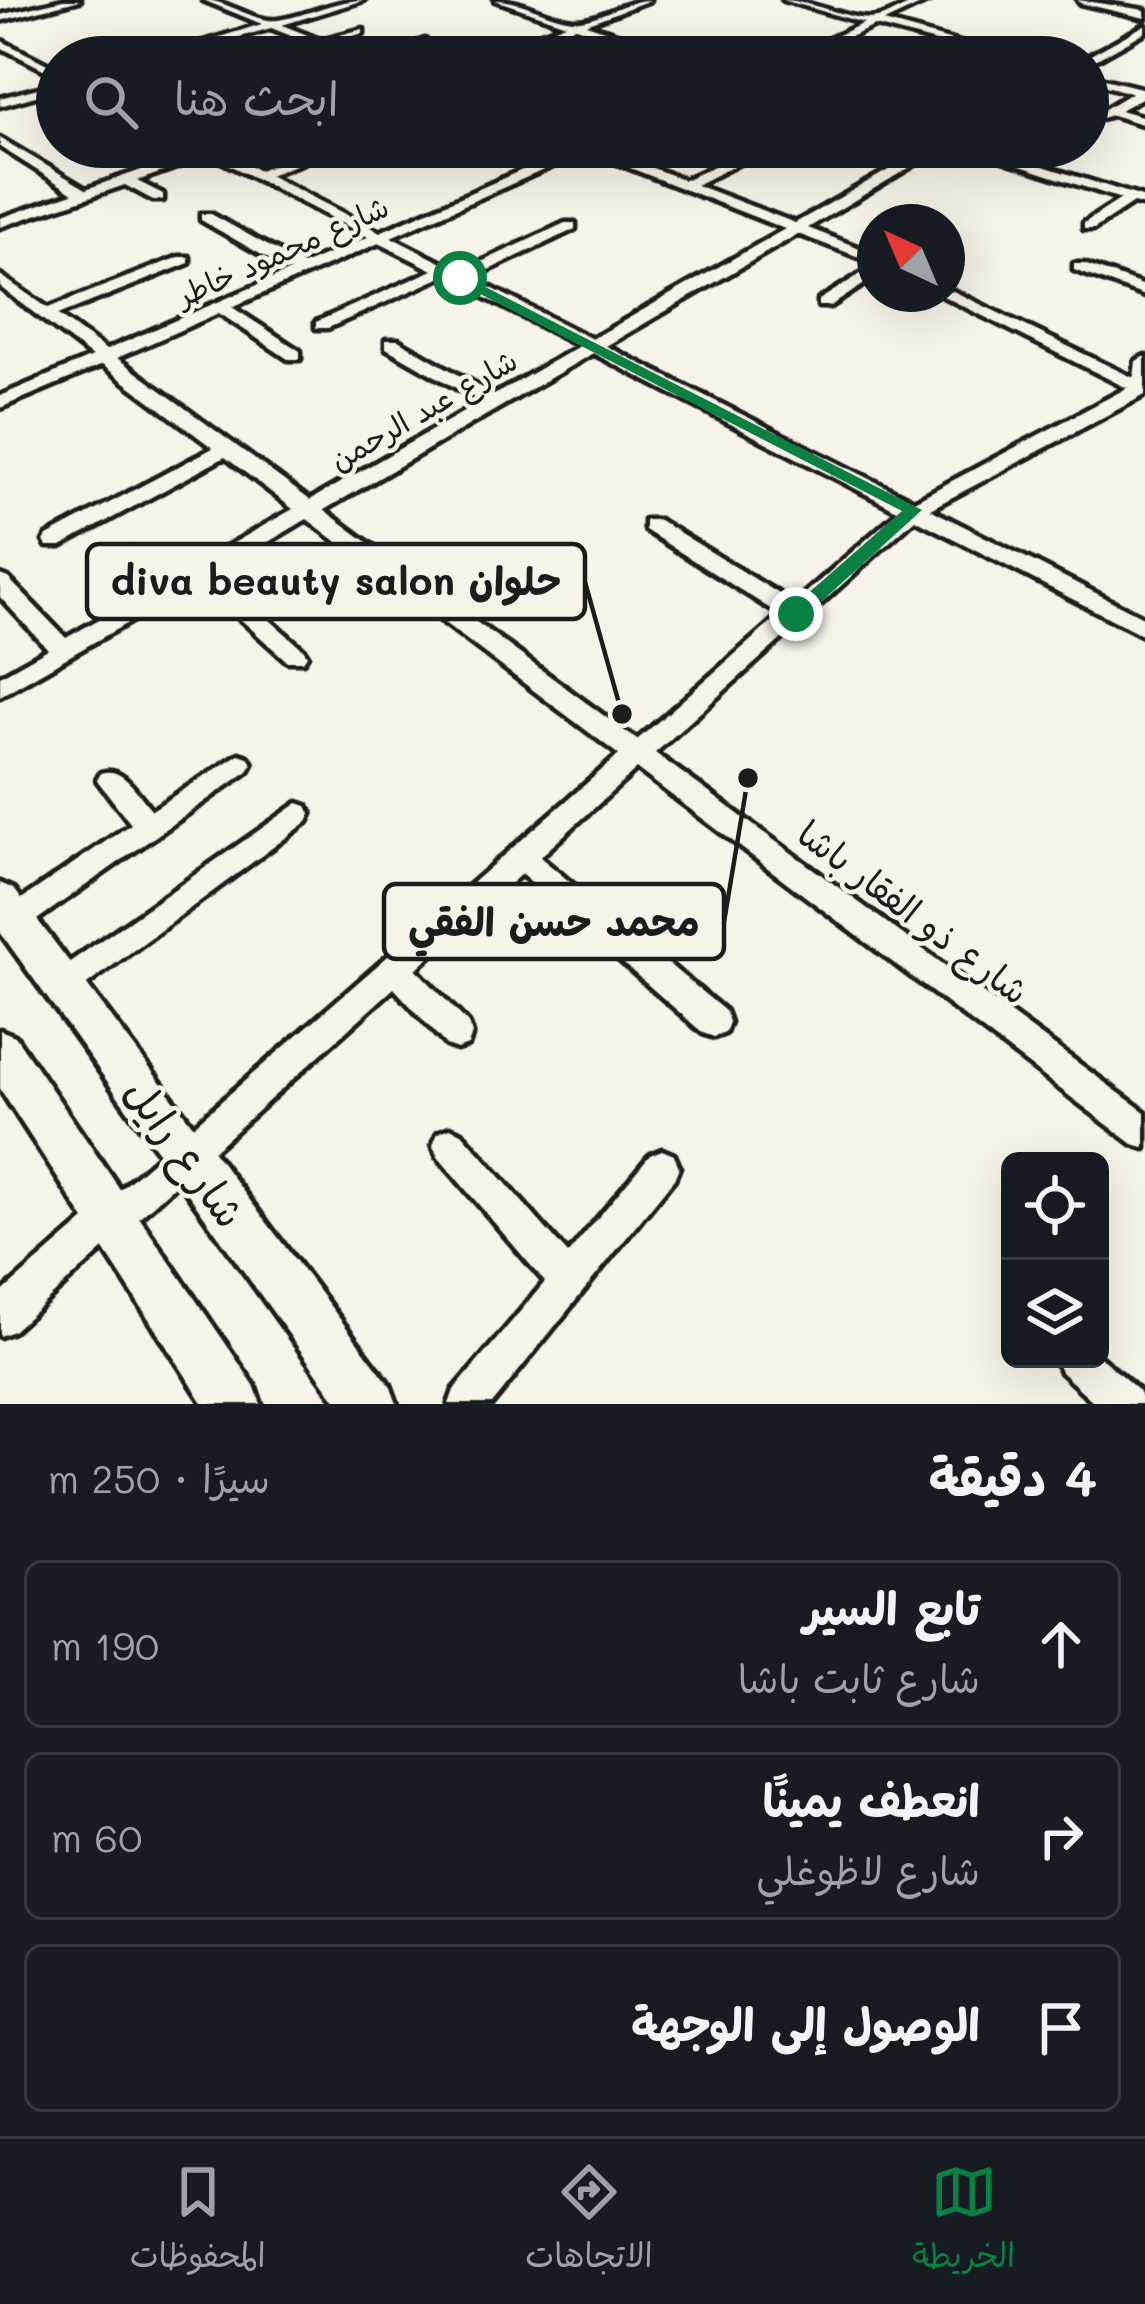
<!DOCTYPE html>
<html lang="ar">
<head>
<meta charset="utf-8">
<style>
  :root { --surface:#171b24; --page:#20242c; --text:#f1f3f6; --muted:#9ea1a6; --line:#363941; --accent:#0b8043 }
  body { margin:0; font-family:Mali,"Playpen Sans Arabic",sans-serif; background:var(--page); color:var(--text); direction:rtl }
  .controls { position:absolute; right:36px; bottom:36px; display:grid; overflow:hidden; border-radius:18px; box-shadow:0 12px 48px #0002 }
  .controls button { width:108px; height:108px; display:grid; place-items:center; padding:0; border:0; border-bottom:3px solid var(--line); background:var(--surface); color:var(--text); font:60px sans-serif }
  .compass { position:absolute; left:857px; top:204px; width:108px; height:108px; border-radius:50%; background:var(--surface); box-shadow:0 12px 48px #0002; rotate:316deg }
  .stop { position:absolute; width:36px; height:36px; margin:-27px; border:9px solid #0b8043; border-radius:50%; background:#fff }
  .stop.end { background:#0b8043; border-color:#fff; box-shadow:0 3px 12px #0008 }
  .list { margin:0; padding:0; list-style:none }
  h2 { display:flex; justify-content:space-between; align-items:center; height:156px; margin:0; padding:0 48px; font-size:51px }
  h2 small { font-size:39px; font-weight:400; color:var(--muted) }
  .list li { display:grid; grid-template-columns:78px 1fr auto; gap:36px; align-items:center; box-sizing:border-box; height:168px; margin:0 24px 24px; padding:0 24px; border:3px solid var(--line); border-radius:18px }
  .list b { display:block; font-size:45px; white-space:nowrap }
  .list p { margin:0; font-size:39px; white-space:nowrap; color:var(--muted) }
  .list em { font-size:39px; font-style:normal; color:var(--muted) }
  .icon { flex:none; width:66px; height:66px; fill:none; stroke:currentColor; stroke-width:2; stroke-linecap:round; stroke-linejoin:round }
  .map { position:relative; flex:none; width:1145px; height:1404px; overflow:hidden; direction:ltr }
  .search { position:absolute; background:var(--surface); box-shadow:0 12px 48px #0002; left:36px; right:36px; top:36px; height:132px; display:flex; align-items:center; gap:30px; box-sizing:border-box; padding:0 42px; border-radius:66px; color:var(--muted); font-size:45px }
  .sheet { height:732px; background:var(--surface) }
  nav { display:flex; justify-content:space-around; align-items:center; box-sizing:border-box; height:168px; border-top:3px solid var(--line); background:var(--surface); font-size:33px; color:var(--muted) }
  nav a { display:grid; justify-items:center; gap:6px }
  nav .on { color:var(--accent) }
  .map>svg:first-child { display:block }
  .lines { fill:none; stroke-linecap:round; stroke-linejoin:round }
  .street-casing { stroke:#1c1c1c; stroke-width:9 }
  .secondary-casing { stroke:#1c1c1c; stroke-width:9 }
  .street { fill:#f7f3e8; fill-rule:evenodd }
  .secondary { fill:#f7f3e8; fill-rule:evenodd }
  .route { fill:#0b8043 }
  .labels { text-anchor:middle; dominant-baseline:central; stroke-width:9; stroke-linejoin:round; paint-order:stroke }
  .far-street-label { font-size:30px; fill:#1c1c1c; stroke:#f7f3e8 }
  .street-label { font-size:36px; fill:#1c1c1c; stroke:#f7f3e8 }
  .near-street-label { font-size:42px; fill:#1c1c1c; stroke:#f7f3e8 }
  .leader { fill:none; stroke:#1c1c1c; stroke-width:4.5 }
  .callout-dot { fill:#1c1c1c; stroke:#f7f3e8; stroke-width:4.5 }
  .callout { fill:#f7f3e8; stroke:#1c1c1c; stroke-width:4.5 }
  .callout-label { font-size:39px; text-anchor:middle; font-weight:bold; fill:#1c1c1c }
</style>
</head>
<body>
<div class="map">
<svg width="1145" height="1404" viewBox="0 0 1145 1404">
  <rect width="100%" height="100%" fill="#f7f3e8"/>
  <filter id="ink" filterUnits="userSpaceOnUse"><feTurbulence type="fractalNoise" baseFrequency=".00833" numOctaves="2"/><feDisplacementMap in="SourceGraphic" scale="24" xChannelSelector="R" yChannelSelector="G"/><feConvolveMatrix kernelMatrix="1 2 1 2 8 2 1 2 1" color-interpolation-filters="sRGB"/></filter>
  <g filter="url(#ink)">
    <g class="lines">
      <g class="street-casing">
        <g id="street">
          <polygon points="63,0 80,0 0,21 0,15"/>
          <path d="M203 0C228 0 254 23 278 20 307 16 334 0 364 0L282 25 320 40 363 29V33L330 43 360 57H345L271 28 171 57H154L262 24Z"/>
          <path d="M495 0C523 0 546 17 573 20 597 22 624 0 650 0L586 24 687 57H671L576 27 491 57H476L566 24Z"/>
          <path d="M783 0C811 0 854 23 877 18 896 14 910 0 931 0L884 22 1011 57H993L875 26 804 57H790L864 23Z"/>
          <polygon points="1145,25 1145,32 1088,64 1087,57"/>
          <polygon points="0,40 57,69 57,76 0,47"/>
          <polygon points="425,40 429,45 392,57 376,57"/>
          <polygon points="1088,75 1145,89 1145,96 1120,110 1145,117 1145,125 1112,115 1098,119 1098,113 1131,93 1088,81"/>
          <polygon points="57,83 57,90 0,106 0,98"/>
          <path d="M0 138 86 189 200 150 197 147H225L221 151 259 170 324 147H342L269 175 380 232 575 147H598L684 180 755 147H771L696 185 795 223 929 147H944L808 228 875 254V263L798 234 606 346 914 501 1127 388 939 294 953 291 1134 378 1136 361 1145 356V395L930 509 1145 618V636L915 519 655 753 1145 1112V1148L1133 1144 637 769 540 857 725 1011 729 1022 725 1033 714 1037 703 1033 521 874 416 969 468 1023 472 1034 468 1045 457 1049 446 1045 394 988 13 1331 0 1336V1294L619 755 307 519 216 573 303 649 307 655 303 661H287L199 582 0 696V676L48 649 0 597V575L8 578 66 638 161 584 132 559 129 554 132 549H146L177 575 293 509 225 457 61 546H47L44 541 47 536 213 448 102 365 0 408V396L92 357 0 287V275L48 308 179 257H189V263L58 315 106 350 290 271 201 220V214H211L303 265 368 237 210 155 137 181 163 194V200H153L125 185 0 227V218L73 193 0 147ZM587 151 785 229 592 339 472 278 575 229V223H565L460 272 391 237ZM379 243 433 270 316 322V328H328L444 276 579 346 494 395 398 340H386V348L481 402 310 500 117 358 219 313 288 359H300V351L232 307ZM593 353 899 511 794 603 659 520H645V530L780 615 637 740 324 510Z"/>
          <polygon points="963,147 982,147 1145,198 1145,206 1133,203 1094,229 1084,229 1084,223 1121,199"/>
          <polygon points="1074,264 1084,264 1145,286 1145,296 1074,270"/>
          <polygon points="875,265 875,277 831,306 819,306 819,300"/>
          <path d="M239 754 248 757 252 764 248 771 24 929 14 933 4 929 0 920 4 911 131 824 97 780 101 773C123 765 138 795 152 810Z"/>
          <polygon points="298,803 307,806 311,814 307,822 73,995 62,999 51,995 47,985 51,975"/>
          <polygon points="450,1128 462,1133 568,1254 650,1155 662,1150 674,1155 679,1167 674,1179 492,1404 449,1404 454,1390 545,1282 438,1157 433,1145 438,1133"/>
          <polygon points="1100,1357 1138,1390 1143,1404 1096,1404 1061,1372 1055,1359"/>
        </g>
      </g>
      <g class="secondary-casing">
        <g id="secondary">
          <polygon points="1078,0 1145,10 1145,18 1080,3"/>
          <polygon points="0,883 14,889 390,1385 397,1404 339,1404 0,932"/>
          <polygon points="0,1030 15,1036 254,1385 261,1404 204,1404 0,1089"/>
        </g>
      </g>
      <use href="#street" class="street"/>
      <use href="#secondary" class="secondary"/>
    </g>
  </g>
  <polygon class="route" points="455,276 464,276 922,510 802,619 789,619 789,610 902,511 455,281"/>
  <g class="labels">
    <g class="far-street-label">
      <text transform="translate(282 250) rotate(-24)">شارع محمود خاطر</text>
      <text transform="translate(423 409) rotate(-30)">شارع عبد الرحمن</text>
    </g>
    <g class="street-label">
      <text transform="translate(914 911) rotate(37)">شارع ذو الفقار باشا</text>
    </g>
    <g class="near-street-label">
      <text transform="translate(186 1152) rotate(54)">شارع رايل</text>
    </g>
  </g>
  <path class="leader" d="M622 714L585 582M748 778L724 922"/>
  <g class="callout-dot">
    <circle cx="622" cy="714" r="12"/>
    <circle cx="748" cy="778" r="12"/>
  </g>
  <g class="callout">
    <rect x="87" y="544" width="498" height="75" rx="12"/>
    <rect x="384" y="884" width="340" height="75" rx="12"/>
  </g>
  <g class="callout-label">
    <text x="336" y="595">diva beauty salon حلوان</text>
    <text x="554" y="936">محمد حسن الفقي</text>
  </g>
</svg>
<div class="controls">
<button><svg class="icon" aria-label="locate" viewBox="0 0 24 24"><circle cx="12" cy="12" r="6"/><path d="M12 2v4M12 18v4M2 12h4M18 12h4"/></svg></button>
<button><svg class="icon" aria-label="layers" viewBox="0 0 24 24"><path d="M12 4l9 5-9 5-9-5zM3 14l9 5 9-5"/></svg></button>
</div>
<svg class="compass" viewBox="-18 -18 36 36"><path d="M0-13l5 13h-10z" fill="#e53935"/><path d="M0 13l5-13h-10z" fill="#9ea1a6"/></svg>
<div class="stop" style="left:460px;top:278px"></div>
<div class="stop end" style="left:796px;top:614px"></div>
<div class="search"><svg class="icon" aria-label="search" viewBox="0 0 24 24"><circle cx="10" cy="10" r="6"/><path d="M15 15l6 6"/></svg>ابحث هنا</div>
</div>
<section class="sheet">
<h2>4 دقيقة<small>سيرًا · 250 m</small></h2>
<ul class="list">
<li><svg class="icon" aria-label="ahead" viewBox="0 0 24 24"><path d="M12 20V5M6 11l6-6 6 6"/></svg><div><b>تابع السير</b><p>شارع ثابت باشا</p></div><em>190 m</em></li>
<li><svg class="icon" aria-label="right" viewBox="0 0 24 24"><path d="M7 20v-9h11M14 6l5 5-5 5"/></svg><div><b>انعطف يمينًا</b><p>شارع لاظوغلي</p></div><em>60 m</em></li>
<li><svg class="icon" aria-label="arrive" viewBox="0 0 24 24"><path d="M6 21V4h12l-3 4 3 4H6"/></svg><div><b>الوصول إلى الوجهة</b></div></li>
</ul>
</section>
<nav>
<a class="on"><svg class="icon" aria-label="map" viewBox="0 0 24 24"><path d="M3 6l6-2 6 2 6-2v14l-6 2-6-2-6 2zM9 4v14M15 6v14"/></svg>الخريطة</a>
<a><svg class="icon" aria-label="directions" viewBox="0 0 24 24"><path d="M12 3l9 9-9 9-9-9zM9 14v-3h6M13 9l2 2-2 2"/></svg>الاتجاهات</a>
<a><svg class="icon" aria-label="saved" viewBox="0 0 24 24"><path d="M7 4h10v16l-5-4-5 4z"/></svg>المحفوظات</a>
</nav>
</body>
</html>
